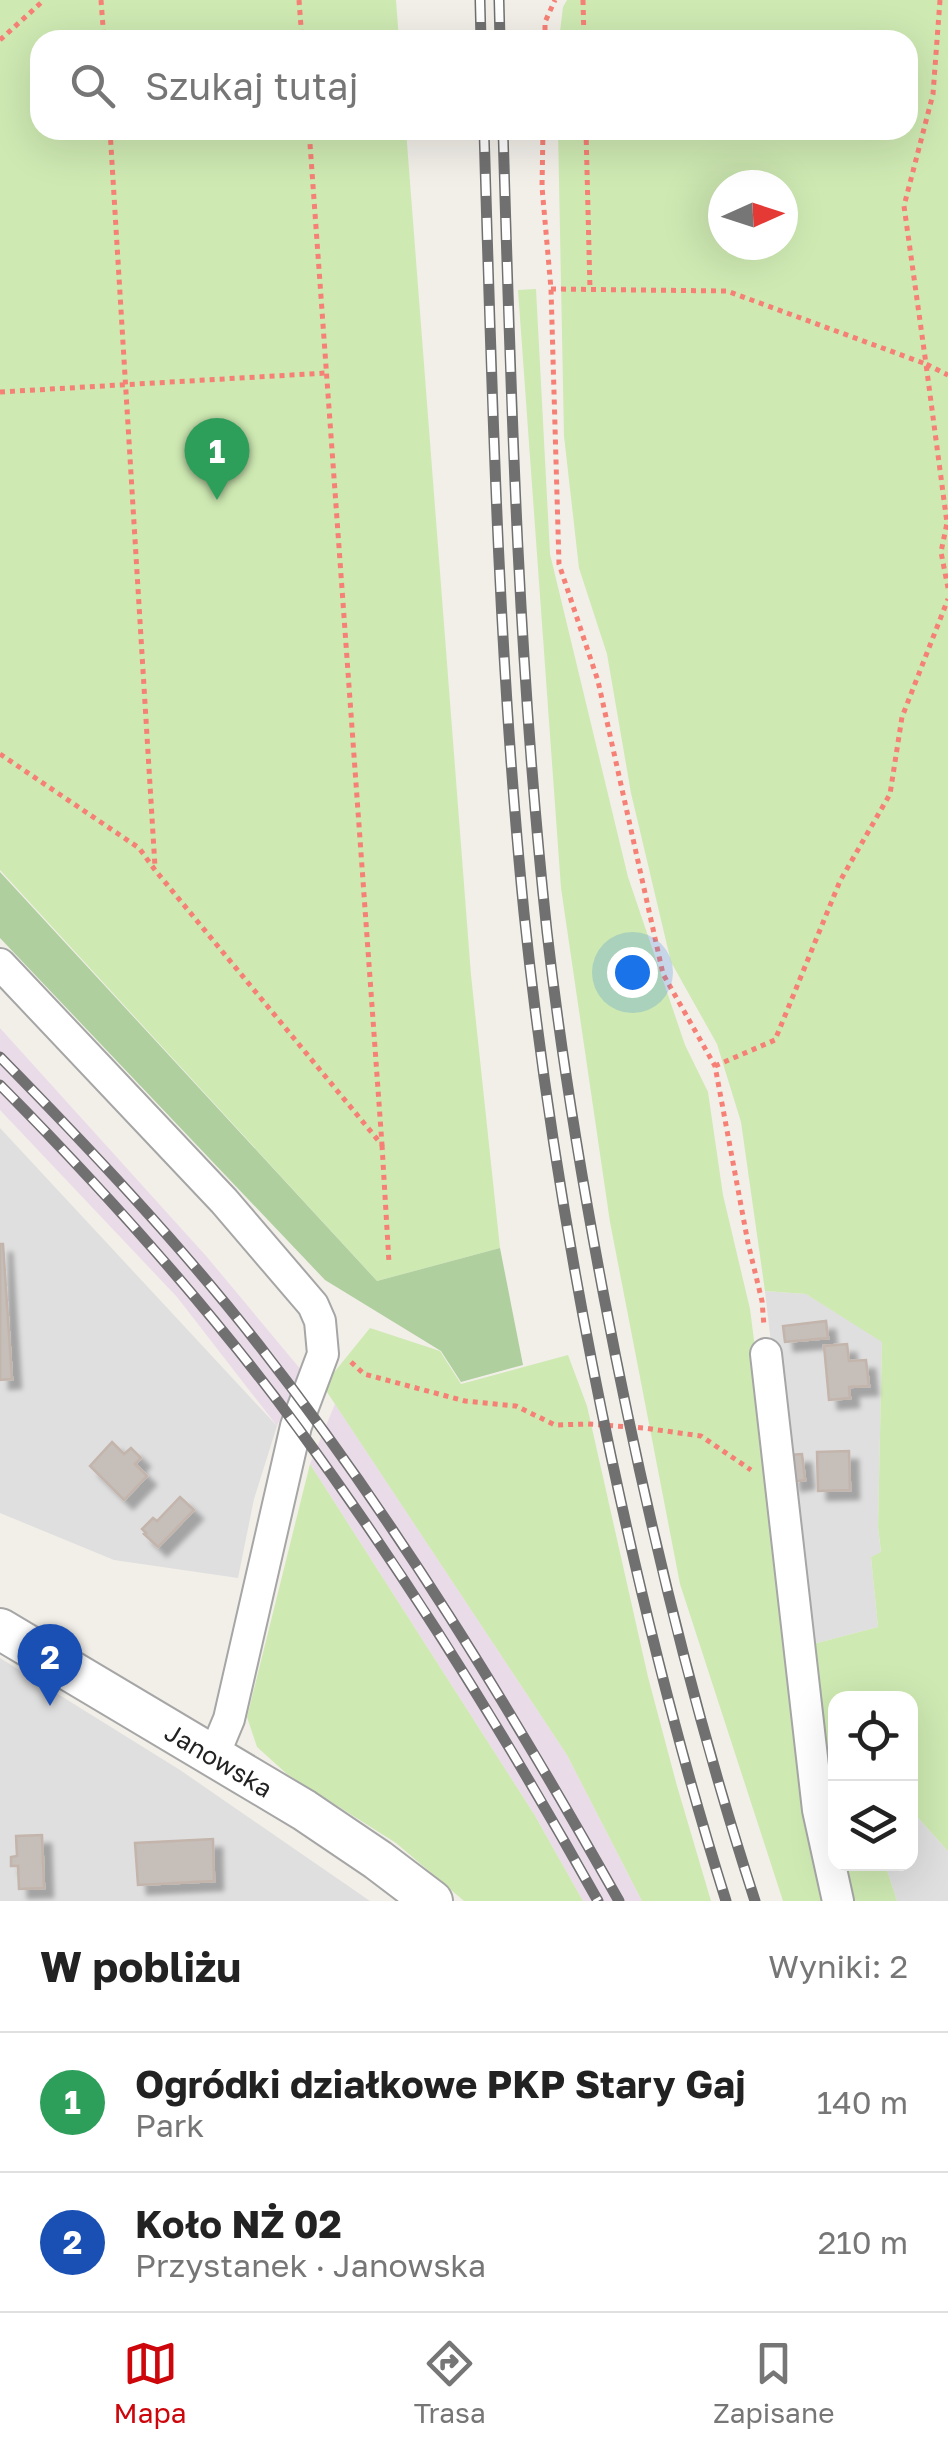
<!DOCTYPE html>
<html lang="pl">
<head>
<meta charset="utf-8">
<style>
  :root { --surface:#fff; --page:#f2f2f2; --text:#222; --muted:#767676; --line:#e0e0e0; --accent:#cd060c }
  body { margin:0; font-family:"Golos Text",sans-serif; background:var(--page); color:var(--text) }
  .controls { position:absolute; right:30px; bottom:30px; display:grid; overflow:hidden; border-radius:20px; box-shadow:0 10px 40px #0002 }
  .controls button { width:90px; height:90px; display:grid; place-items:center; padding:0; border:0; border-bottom:2px solid var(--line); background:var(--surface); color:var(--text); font:50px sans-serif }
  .compass { position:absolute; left:708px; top:170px; width:90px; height:90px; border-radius:50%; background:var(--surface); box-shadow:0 10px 40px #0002; rotate:87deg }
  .you { position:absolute; left:632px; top:972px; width:35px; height:35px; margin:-25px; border:8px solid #fff; border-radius:50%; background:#1a73e8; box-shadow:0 0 0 15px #1a73e833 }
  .badge { display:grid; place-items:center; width:65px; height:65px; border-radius:50%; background:var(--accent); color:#fff; font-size:32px; font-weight:700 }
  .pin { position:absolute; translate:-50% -82px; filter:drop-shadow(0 2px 5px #0008) }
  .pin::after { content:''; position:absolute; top:52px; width:35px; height:30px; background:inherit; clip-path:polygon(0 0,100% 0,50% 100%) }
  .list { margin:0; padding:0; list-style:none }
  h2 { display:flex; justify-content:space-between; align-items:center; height:130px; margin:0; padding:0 40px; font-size:42px }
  h2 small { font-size:32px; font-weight:400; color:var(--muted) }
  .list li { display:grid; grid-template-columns:65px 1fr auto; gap:30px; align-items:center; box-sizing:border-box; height:140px; padding:0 40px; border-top:2px solid var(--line) }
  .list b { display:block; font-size:38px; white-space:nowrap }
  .list p { margin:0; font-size:32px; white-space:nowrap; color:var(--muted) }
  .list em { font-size:32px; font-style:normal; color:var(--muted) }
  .icon { flex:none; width:55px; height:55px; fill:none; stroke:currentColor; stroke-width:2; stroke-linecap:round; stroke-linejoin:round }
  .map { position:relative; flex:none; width:948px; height:1901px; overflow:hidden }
  .search { position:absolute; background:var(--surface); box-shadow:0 10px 40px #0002; left:30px; right:30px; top:30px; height:110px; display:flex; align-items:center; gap:25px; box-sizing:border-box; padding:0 35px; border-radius:30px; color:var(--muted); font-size:38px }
  .sheet { height:410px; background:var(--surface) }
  nav { display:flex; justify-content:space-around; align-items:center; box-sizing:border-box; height:140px; border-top:2px solid var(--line); background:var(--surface); font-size:28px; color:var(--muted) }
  nav a { display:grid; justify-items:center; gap:5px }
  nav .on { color:var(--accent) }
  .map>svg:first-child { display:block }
  .residential { fill:#e0dfdf }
  .industrial { fill:#eadbe8 }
  .grass { fill:#cee9b2; fill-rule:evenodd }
  .forest { fill:#afcf9f }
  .building { fill:#c6beb8; stroke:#c3b5ac; stroke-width:2.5; filter:url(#shadow) }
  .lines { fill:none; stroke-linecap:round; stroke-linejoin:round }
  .minor-casing { stroke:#a6a6a6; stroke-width:34 }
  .tertiary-casing { stroke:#a6a6a6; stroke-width:44 }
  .path { stroke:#f68076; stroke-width:5; stroke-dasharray:5 5; stroke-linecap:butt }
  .minor { stroke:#fff; stroke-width:30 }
  .tertiary { stroke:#fff; stroke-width:40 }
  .rail-casing { stroke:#707070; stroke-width:11 }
  .rail { stroke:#fff; stroke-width:8; stroke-dasharray:22; stroke-linecap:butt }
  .labels { text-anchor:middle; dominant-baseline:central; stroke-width:8; stroke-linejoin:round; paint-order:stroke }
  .street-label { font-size:25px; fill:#222; stroke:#fff }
</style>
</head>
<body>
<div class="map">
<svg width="948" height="1901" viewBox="0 0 948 1901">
  <defs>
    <filter id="shadow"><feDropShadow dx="9" dy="9" stdDeviation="2.5" flood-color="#0004"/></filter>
  </defs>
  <rect width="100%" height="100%" fill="#f2efe9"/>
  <g class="residential">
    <polygon points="0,1128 277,1426 254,1499 238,1578 114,1560 0,1513"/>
    <polygon points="765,1291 806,1294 882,1341 878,1527 881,1553 871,1557 878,1627 806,1646"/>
    <polygon points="0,1658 180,1770 370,1901 0,1901"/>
    <polygon points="911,1810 948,1851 948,1901 897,1901 885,1864 910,1864"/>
  </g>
  <g class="industrial">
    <polygon points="0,1028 207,1257 302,1371 277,1426 177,1297 0,1110"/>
    <polygon points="335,1404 567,1755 642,1901 583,1901 534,1814 310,1464"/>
  </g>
  <g class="grass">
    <polygon points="0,0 396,0 399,40 40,40 40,130 406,130 471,975 500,1248 377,1281 0,870"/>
    <path d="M567 0H948V1851L911 1810 910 1698H836L835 1843 806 1646 878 1627 871 1557 881 1552 878 1527 882 1342 806 1294 765 1291 741 1122 717 1044 671 962 631 793 607 654 579 568 564 436 558 130H908V40H559L563 7ZM723 185H783V245H723Z"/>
    <polygon points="536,289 550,554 628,877 685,1045 708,1092 723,1195 750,1309 826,1901 783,1901 680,1584 610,1222 561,888 518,290"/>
    <polygon points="370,1328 440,1351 461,1384 568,1355 587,1406 648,1677 677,1786 711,1901 642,1901 567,1755 323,1386"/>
    <polygon points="310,1464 534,1814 583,1901 464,1901 396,1843 287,1774 257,1747 247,1717"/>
    <polygon points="841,1864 885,1864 897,1901 851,1901"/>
  </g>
  <polygon class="forest" points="0,872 377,1281 500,1248 523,1365 461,1382 441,1351 325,1280 0,938"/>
  <g class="building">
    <polygon points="0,1244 3,1244 12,1379 0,1380"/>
    <polygon points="826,1321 828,1338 785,1342 783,1326"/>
    <polygon points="847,1344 849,1361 866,1360 869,1386 849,1387 850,1398 829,1400 824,1346"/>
    <polygon points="112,1442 124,1454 131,1448 141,1458 135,1464 147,1476 124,1500 90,1466"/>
    <polygon points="849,1451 850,1490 818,1491 817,1452"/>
    <polygon points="802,1454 805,1480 792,1482 789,1455"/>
    <polygon points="180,1497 194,1510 158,1547 144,1534 146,1533 142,1529 153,1518 157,1521"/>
    <polygon points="42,1835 44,1888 19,1889 18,1866 11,1866 11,1857 17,1856 16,1836"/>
    <polygon points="213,1839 214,1881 138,1885 135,1843"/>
  </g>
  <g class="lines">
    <g class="minor-casing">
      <g id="minor">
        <polyline points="0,964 224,1201 313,1305 320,1321 323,1354 296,1426 229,1719 214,1755"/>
        <polyline points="766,1354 818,1810 838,1901"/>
      </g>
    </g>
    <g class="tertiary-casing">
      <g id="tertiary">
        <path id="s1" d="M0 1629 304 1810 378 1860 432 1901"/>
      </g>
    </g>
    <g class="path">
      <polyline points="101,0 104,40"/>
      <polyline points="299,0 302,40"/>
      <polyline points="583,0 584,40"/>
      <polyline points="940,0 933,94 904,206 926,364 948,375"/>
      <polyline points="0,40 44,0"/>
      <polyline points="545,40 545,22 555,0"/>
      <polyline points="110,130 155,867"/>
      <polyline points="543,130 542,187 551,289 559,564 598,681 663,974 715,1066 748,1243 762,1301 764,1326"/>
      <polyline points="586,130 590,290"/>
      <polyline points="551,289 727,291 926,364 947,523 941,552 948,588"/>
      <polyline points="0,392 326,373"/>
      <polyline points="0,754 139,848 155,870 382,1145 309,130"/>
      <polyline points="715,1066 775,1040 840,881 890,794 902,717 948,599"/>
      <polyline points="382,1145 389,1263"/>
      <polyline points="351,1362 364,1374 465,1401 516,1406 555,1425 588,1424 644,1428 701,1436 751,1470"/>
    </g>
    <use href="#minor" class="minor"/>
    <use href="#tertiary" class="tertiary"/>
    <g class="rail-casing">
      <g id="rail">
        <polyline points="480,0 481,40"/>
        <polyline points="499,0 500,40"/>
        <path d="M484 130C492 391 498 653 524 913 543 1095 573 1277 611 1456 643 1606 680 1755 726 1901"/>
        <path d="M503 130C511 398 518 665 547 932 561 1055 581 1176 604 1297 643 1501 691 1704 755 1901"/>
        <path d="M0 1057C90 1149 179 1243 258 1344 395 1519 510 1708 619 1901"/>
        <path d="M0 1085C106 1192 208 1306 298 1428 409 1579 507 1738 598 1901"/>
      </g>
    </g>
    <use href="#rail" class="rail"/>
  </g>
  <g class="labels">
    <g class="street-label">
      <text stroke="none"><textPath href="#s1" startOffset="255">Janowska</textPath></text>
    </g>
  </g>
</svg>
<div class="controls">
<button><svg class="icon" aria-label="locate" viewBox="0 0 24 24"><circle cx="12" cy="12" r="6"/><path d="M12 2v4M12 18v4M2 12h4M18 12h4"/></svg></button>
<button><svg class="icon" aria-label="layers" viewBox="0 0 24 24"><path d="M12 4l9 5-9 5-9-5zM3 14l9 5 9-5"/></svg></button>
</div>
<svg class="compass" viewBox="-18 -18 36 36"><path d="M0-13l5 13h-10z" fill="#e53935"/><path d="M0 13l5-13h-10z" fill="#767676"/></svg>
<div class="you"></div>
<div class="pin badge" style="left:217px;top:500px;background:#2e9e5b">1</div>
<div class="pin badge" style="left:50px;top:1706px;background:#1a4fb4">2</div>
<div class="search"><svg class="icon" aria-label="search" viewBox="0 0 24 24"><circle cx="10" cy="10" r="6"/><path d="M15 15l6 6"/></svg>Szukaj tutaj</div>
</div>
<section class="sheet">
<h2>W pobliżu<small>Wyniki: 2</small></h2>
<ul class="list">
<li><span class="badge" style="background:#2e9e5b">1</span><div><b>Ogródki działkowe PKP Stary Gaj</b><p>Park</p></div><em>140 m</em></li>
<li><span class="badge" style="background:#1a4fb4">2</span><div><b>Koło NŻ 02</b><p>Przystanek · Janowska</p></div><em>210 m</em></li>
</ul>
</section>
<nav>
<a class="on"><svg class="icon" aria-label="map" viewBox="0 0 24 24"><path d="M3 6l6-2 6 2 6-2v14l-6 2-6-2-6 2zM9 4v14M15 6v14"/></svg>Mapa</a>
<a><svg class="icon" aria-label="directions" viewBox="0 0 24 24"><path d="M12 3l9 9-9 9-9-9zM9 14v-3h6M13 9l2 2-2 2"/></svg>Trasa</a>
<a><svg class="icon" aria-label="saved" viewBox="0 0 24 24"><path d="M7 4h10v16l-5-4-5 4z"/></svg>Zapisane</a>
</nav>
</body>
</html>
